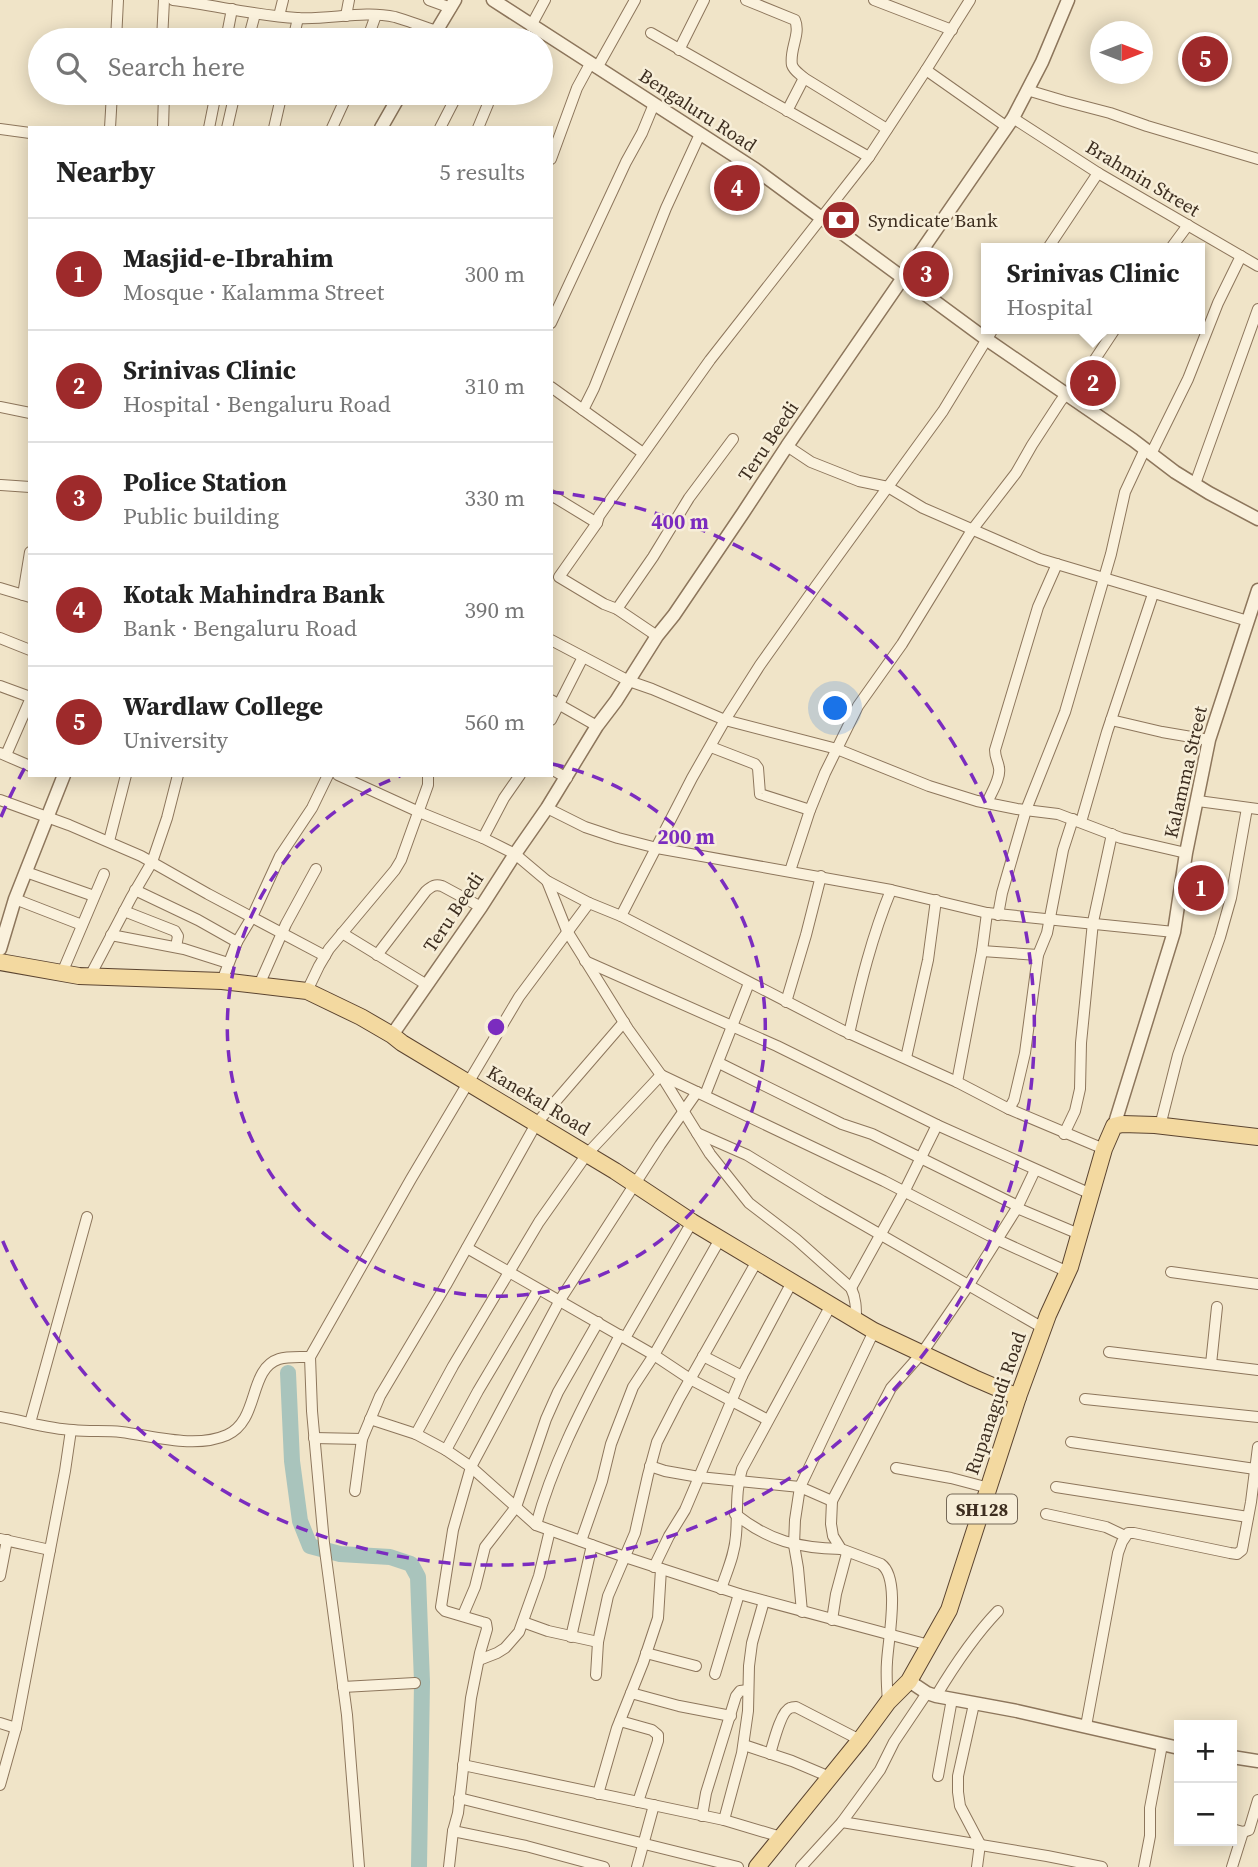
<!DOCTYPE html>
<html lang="en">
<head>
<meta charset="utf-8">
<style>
  :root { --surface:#fff; --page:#f2f2f2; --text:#222; --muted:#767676; --line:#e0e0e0; --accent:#9e2a2b }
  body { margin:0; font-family:"Source Serif 4",serif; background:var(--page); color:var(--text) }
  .controls { position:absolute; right:21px; bottom:21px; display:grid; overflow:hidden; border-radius:0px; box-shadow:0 4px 18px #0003 }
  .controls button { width:63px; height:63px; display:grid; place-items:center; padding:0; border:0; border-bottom:2px solid var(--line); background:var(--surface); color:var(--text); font:35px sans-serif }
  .compass { position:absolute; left:1090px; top:21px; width:63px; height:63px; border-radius:50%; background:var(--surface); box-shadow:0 4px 18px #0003; rotate:90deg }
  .you { position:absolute; left:836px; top:709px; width:24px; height:24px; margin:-18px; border:5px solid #fff; border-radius:50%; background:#1a73e8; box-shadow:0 0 0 10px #1a73e833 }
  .badge { display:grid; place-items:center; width:46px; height:46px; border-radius:50%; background:var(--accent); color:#fff; font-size:23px; font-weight:700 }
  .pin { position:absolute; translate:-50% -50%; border:4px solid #fff; box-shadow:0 2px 7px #0006 }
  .popup { position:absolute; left:981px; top:243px; width:224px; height:91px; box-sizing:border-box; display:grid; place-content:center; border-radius:0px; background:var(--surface); filter:drop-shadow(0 2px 5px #0005); font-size:23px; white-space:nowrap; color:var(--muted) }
  .popup b { font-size:26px; color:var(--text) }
  .popup::after { content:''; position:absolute; left:50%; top:100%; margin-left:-14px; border:14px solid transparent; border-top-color:var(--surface) }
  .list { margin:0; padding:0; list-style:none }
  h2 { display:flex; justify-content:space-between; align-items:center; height:91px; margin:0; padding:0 28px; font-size:30px }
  h2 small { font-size:23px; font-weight:400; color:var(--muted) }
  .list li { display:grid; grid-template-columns:46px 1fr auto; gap:21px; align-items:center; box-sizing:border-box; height:112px; padding:0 28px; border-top:2px solid var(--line) }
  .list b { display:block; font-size:26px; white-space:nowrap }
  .list p { margin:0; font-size:23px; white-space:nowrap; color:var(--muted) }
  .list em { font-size:23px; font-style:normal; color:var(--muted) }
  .icon { flex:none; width:38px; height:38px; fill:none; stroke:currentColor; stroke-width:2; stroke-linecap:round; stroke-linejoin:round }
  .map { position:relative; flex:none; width:1258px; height:1867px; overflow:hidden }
  .search { position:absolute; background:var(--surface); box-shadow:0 4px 18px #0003; left:28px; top:28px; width:525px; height:77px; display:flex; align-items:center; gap:18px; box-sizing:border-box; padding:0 24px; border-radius:38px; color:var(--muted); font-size:26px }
  .panel { position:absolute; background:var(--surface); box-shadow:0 4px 18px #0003; left:28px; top:126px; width:525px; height:651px; border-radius:0px }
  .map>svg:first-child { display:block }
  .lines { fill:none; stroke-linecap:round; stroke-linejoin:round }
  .river { stroke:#a9c4bc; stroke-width:16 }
  .minor-casing { stroke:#8d765c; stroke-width:12 }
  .tertiary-casing { stroke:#8d765c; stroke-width:15 }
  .primary-casing { stroke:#5b4430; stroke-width:18 }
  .minor { stroke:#faf1dc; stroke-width:10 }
  .tertiary { stroke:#faf1dc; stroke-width:12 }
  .primary { stroke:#f3d9a0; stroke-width:16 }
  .ring { fill:none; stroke:#7b2cbf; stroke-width:3.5; stroke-dasharray:12 9 }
  .labels { text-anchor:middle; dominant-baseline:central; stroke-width:5; stroke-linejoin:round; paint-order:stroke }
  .shield { fill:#f7eed8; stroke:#756857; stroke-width:2 }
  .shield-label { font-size:18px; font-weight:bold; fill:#3d2e20 }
  .street-label { font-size:19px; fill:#3d2e20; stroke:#f7eed8 }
  .poi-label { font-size:19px; fill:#3d2e20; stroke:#f7eed8; text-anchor:start }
  .centre { fill:#7b2cbf; stroke:#f7eed8; stroke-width:3.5 }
  .ring-label { font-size:21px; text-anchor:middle; font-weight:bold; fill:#7b2cbf; stroke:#f7eed8; stroke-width:5; stroke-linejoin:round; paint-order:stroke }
</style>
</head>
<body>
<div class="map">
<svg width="1258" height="1867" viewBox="0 0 1258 1867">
  <rect width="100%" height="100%" fill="#f0e4c8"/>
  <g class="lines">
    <polyline class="river" points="288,1373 292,1461 300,1521 310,1546 340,1554 390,1557 411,1564 418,1577 422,1682 419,1867"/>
    <g class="minor-casing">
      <g id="minor">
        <path d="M173 0C215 5 256 16 297 18 330 20 363 10 395 17 409 21 423 27 437 31"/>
        <polyline points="429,0 451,8"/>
        <path d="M746 0 795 20C801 34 789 50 792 65 794 71 800 74 804 78L887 129"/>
        <polyline points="874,0 952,30"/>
        <polyline points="279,16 283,0"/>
        <polyline points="346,16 349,0"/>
        <polyline points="531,26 545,0"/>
        <polyline points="651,33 869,157"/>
        <polyline points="116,40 118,0"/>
        <polyline points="162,40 164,0"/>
        <polyline points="226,40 232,9"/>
        <polyline points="248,40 255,14"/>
        <polyline points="293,40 298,18"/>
        <polyline points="367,40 376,15"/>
        <polyline points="679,50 704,0"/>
        <polyline points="597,68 635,0"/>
        <polyline points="926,70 1007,127"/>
        <polyline points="1027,90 1064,101 1110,113 1147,126 1258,159"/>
        <polyline points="787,111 804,78"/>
        <polyline points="1013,118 1098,173 1258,266"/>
        <polyline points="110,128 112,93"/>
        <polyline points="163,128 164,93"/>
        <polyline points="209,128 216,93"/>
        <polyline points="227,128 235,93"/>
        <polyline points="274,128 282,93"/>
        <polyline points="332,128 348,93"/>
        <polyline points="440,128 458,93"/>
        <polyline points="478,128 488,104 486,93"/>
        <polyline points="0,129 30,133"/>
        <polyline points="551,159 577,88 590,64"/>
        <polyline points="1048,248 1098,173"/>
        <polyline points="1171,248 1188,225"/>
        <polyline points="551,323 626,162 642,133 654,104"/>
        <polyline points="551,387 643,453"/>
        <polyline points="1070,397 1115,329"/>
        <polyline points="0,407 30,413"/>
        <polyline points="583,410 594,388 666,208 700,134"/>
        <polyline points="787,446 811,462 859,481 888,487 923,508 1040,559 1248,621"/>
        <polyline points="1151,454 1188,379 1218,303 1241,256"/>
        <polyline points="1195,484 1258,309"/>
        <polyline points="1,485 30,487"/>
        <polyline points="551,495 597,523"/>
        <polyline points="0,588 30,597"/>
        <polyline points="23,595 30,552"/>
        <polyline points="617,609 653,557 689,498 733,439"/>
        <polyline points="657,636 617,609 604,604 559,577 597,523 599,516 710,360 869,157 926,70 970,0"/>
        <polyline points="0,638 30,650"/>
        <polyline points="551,640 629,681 652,689 725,720 837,749 929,786 977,801 1017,809 1058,814 1121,838 1186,853"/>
        <polyline points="0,686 30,697"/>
        <polyline points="551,700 597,726"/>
        <polyline points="551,720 583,657"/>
        <polyline points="1111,720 1162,732 1209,740"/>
        <polyline points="711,747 755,764 758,768 760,794 810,810"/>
        <polyline points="0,753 30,766"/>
        <polyline points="6,755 30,700"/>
        <polyline points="551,769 567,778"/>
        <polyline points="338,775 419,812 483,838 515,854 547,881 589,903 621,916 842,1030 957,1082 1009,1109 1104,1149"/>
        <polyline points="0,800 69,825 141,856 208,894 325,956"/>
        <polyline points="1198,801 1258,809"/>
        <path d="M987 803C991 793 1001 778 999 768 998 761 995 758 995 750L1038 607 1057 564"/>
        <polyline points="547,808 585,827 618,838 657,848 891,890 987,913 1174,932"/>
        <polyline points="1081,822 1107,732 1153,594"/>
        <polyline points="483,838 504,798 520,775"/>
        <polyline points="109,841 126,775"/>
        <polyline points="790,871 810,810 825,773 858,706 902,644 972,530 1016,473 1032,445 1060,402 1066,394"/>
        <polyline points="26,872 94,896"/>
        <path d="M547 881 567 931 628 1029 661 1075 710 1154 749 1203 796 1239 851 1288C856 1298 856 1308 856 1319"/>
        <polyline points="135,890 198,920 237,942"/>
        <polyline points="15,899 82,925"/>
        <polyline points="124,911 175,931 178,936 176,947"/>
        <polyline points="998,915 1002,893 1026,810 1065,712 1111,554 1125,492 1145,449"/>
        <polyline points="621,916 692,778 725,720 760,665 816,586 943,411 993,329"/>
        <polyline points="342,933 427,985"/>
        <polyline points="111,935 184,949 228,963"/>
        <polyline points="982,951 1038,955"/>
        <path d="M377 955 426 891C432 886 435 884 442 886L481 907"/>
        <polyline points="585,961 777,1046 937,1125 1091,1194"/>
        <polyline points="62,973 104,874"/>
        <polyline points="90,976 131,898 152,862 167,818 178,775"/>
        <polyline points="222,981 237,942 252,917 280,856 312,808 328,775"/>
        <polyline points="259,985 286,924 316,869"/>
        <polyline points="307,991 319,966 329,949 395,870 401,860 428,785 428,775"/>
        <polyline points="786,1002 806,935 821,876"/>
        <path d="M849 1034C860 985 872 936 891 890"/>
        <polyline points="906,1058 928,960 936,900"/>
        <polyline points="719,1063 842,1124 872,1134 1018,1206"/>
        <polyline points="957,1082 982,951 987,913"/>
        <polyline points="705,1095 749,983"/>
        <polyline points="1009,1109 1014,1100 1025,1053 1038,955 1047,933 1063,850 1073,819"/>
        <polyline points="1160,1126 1178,1055 1220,937 1231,898 1247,808"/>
        <polyline points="697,1133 747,1155 822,1201 1043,1328"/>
        <polyline points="1064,1134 1075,1111 1080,1089 1081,1043 1093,922 1112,834"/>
        <polyline points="1017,1208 1079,1234"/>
        <polyline points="467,1248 654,1355 690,1379 768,1420"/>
        <polyline points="1171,1272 1258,1284"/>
        <polyline points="851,1288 904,1192 937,1125"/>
        <polyline points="625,1338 692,1222"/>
        <polyline points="1109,1352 1258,1370"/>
        <polyline points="703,1356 742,1376"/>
        <polyline points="1211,1364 1217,1307"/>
        <polyline points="1085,1399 1258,1417"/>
        <path d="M0 1417C24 1421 49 1429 73 1430 89 1432 106 1430 121 1432 154 1436 195 1449 227 1435 260 1420 248 1369 279 1359 288 1356 300 1357 310 1357"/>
        <polyline points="370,1419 416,1434 446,1450 471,1467 536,1525 625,1557 739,1594 929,1645"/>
        <polyline points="30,1423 87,1217"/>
        <polyline points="416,1434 453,1366 539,1222 587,1154 661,1075 884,1181 998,1240 1068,1272"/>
        <polyline points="314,1438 362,1439"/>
        <polyline points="1071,1442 1255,1469"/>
        <polyline points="446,1450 478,1391 538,1290"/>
        <polyline points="650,1466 665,1471 699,1477 800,1487 832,1501"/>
        <polyline points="896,1468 951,1478 989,1488"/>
        <polyline points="1056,1487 1248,1517"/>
        <polyline points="355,1491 362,1439 380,1396 446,1285 536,1124 624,1022"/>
        <path d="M735 1514C769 1541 798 1548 841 1549"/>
        <polyline points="1046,1514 1106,1527 1125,1536"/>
        <path d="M536 1525C554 1458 588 1397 620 1335"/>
        <polyline points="0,1539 50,1550"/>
        <polyline points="581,1541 602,1481 611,1444 633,1387 654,1355 720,1239"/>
        <polyline points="654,1567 669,1536 685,1510 742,1376 792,1282"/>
        <polyline points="0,1576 7,1540"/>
        <path d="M721 1589C727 1571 735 1554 736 1535 738 1513 735 1491 742 1469L831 1305"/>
        <polyline points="802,1612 798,1568 794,1545 795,1520 800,1487 874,1331"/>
        <polyline points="463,1615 475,1587 485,1547 516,1507 546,1419 558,1392 598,1322"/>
        <polyline points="832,1620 836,1594 847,1553"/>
        <polyline points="523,1622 548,1631 598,1642"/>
        <polyline points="571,1637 592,1545"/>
        <polyline points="646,1653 696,1666"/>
        <polyline points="479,1660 497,1653 505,1648 519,1632 539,1576 550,1530"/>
        <polyline points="715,1674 739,1594"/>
        <polyline points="596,1675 598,1642 608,1596 635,1533 648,1475 657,1442 679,1399 757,1261"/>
        <polyline points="343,1687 415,1683"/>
        <polyline points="631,1693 679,1706 731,1716"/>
        <path d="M936 1696C954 1666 973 1637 998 1611"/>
        <path d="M888 1702C887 1689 886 1675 887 1662 888 1640 901 1578 881 1564L841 1549 833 1536 831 1524 832 1501 891 1388 922 1353 968 1286 1017 1208 1035 1170"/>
        <polyline points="974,1704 958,1776 958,1792 960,1806 980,1844 977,1867"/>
        <polyline points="620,1721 652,1730 658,1735 658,1741 638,1802"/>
        <polyline points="0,1723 16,1728"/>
        <polyline points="1086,1726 1118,1553 1122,1542 1128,1533 1134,1533 1230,1553 1237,1554 1242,1550 1251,1502 1258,1447"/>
        <polyline points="744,1745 792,1761 830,1777"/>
        <path d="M770 1754C773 1744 781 1711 790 1708 792 1707 794 1707 796 1707L860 1740"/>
        <polyline points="463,1765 724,1820 781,1837"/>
        <polyline points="938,1776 952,1699"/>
        <polyline points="0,1785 16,1728 65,1471 71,1430"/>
        <polyline points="598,1794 617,1728 643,1663 658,1618 661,1569"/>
        <polyline points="459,1798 738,1867"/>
        <polyline points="702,1816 706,1793 736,1696 740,1691 748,1690"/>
        <polyline points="724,1820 742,1753 748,1711 749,1666 752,1643 764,1601"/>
        <polyline points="842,1822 1047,1856 1102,1867"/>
        <polyline points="1232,1829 1243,1832 1249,1830 1258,1800"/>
        <polyline points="453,1831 526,1846 604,1867"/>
        <polyline points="359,1867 347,1715 324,1543 312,1411 310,1357 411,1179 519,997 589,903"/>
        <polyline points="449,1867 453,1831 458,1813 471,1698 480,1653 487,1629 486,1623 482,1622 445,1611 441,1607 453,1530 471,1467 560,1300 660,1145 697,1092"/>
        <polyline points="637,1867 654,1805"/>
        <polyline points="801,1867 842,1822 880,1770 894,1742 927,1693"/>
        <polyline points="1144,1867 1150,1836 1150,1808 1162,1745"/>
        <polyline points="1232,1867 1243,1832"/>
      </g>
    </g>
    <g class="tertiary-casing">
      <g id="tertiary">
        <polyline points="493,0 755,169 986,339 1133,440 1175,472 1209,493 1258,519"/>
        <polyline points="431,40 455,0"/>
        <polyline points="381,128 401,93"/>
        <polyline points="0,949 15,899 64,775"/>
        <polyline points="392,1035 481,907 515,854 547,808 597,726 616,701 657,636 674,615 743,513 787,446 1013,118 1042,62 1068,0"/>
        <polyline points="1114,1126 1174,932 1186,853 1209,740 1258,590"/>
        <polyline points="909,1681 927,1693 936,1696 1017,1711 1179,1748"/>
        <polyline points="1232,1757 1258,1761"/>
      </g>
    </g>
    <g class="primary-casing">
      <g id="primary">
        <polyline points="0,962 79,976 222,981 307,991 361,1017 392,1035 402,1043 615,1171 692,1222 874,1331 974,1378 1018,1397"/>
        <polyline points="757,1867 860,1740 888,1702 909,1681 949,1610 1018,1397 1048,1315 1070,1267 1104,1149 1114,1126 1122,1124 1155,1125 1258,1137"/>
      </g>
    </g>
    <use href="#minor" class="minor"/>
    <use href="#tertiary" class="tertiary"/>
    <use href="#primary" class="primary"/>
  </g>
  <g class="ring">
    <path d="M552 764A269 269 0 1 1 400 776"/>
    <path d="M1 817A538 538 0 0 1 28 762M552 492A538 538 0 1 1 1 1237"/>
  </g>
  <defs>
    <g id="bank-disc" transform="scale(2.0125)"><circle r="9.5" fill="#9e2a2b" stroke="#f7eed8"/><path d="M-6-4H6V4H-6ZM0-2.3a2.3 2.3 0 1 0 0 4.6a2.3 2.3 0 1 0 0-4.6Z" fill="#fff"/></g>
  </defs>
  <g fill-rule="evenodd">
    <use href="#bank-disc" x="841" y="220"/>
  </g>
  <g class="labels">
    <rect class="shield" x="947" y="1494.5" width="70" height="29" rx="5"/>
    <g class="shield-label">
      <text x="982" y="1509">SH128</text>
    </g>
    <g class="street-label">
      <text transform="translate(698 110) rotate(33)">Bengaluru Road</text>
      <text transform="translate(1143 178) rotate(31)">Brahmin Street</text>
      <text transform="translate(768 441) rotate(-56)">Teru Beedi</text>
      <text transform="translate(1185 772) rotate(-77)">Kalamma Street</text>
      <text transform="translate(453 912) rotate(-56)">Teru Beedi</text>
      <text transform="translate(539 1100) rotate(31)">Kanekal Road</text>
      <text transform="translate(995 1403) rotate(-71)">Rupanagudi Road</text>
    </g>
    <g class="poi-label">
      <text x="868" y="220">Syndicate Bank</text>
    </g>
  </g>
  <circle cx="496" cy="1027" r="10" class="centre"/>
  <g class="ring-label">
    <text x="680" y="529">400 m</text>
    <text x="686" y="844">200 m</text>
  </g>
</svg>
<div class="controls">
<button>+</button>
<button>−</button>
</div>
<svg class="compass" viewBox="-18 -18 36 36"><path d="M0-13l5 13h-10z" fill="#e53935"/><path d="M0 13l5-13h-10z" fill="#767676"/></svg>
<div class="you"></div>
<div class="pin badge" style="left:1201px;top:888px">1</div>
<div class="pin badge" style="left:1093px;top:383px">2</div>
<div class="popup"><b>Srinivas Clinic</b>Hospital</div>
<div class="pin badge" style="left:926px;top:274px">3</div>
<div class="pin badge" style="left:737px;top:188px">4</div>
<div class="pin badge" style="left:1205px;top:59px">5</div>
<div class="search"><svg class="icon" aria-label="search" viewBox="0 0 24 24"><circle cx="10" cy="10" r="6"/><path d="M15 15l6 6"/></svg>Search here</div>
<section class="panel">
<h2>Nearby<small>5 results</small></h2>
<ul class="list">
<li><span class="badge">1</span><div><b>Masjid-e-Ibrahim</b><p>Mosque · Kalamma Street</p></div><em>300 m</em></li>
<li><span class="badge">2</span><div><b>Srinivas Clinic</b><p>Hospital · Bengaluru Road</p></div><em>310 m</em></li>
<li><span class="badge">3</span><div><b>Police Station</b><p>Public building</p></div><em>330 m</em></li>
<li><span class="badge">4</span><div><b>Kotak Mahindra Bank</b><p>Bank · Bengaluru Road</p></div><em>390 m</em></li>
<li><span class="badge">5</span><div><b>Wardlaw College</b><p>University</p></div><em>560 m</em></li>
</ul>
</section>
</div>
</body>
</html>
